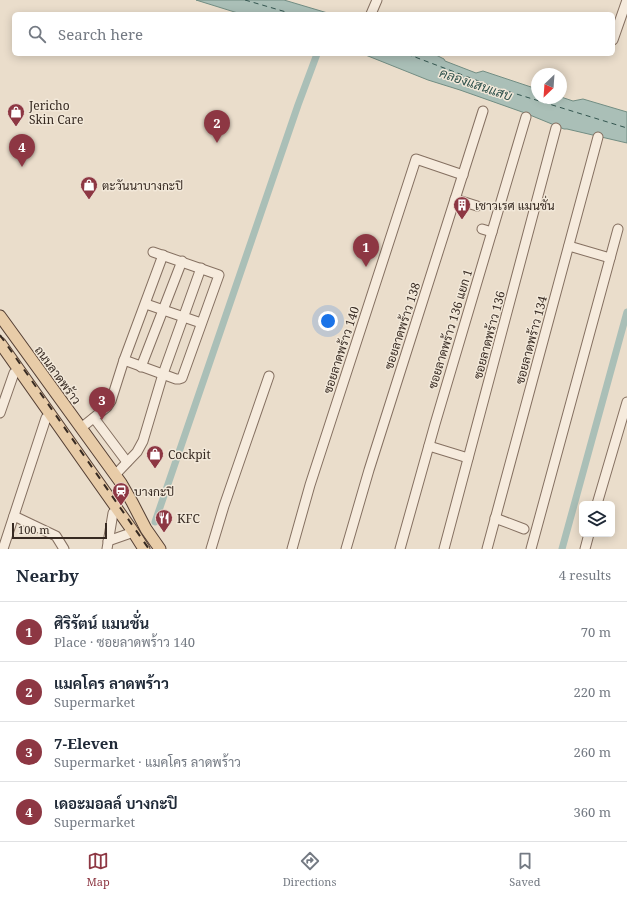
<!DOCTYPE html>
<html lang="en">
<head>
<meta charset="utf-8">
<style>
  :root { --surface:#fff; --page:#f2f2f3; --text:#1f2937; --muted:#747a83; --line:#e0e1e3; --accent:#8d3743 }
  body { margin:0; font-family:"Noto Serif",Sarabun,serif; background:var(--page); color:var(--text) }
  .controls { position:absolute; right:12px; bottom:12px; display:grid; overflow:hidden; border-radius:6px; box-shadow:0 2px 10px #0003 }
  .controls button { width:36px; height:36px; display:grid; place-items:center; padding:0; border:0; border-bottom:1px solid var(--line); background:var(--surface); color:var(--text); font:20px sans-serif }
  .compass { position:absolute; left:531px; top:68px; width:36px; height:36px; border-radius:50%; background:var(--surface); box-shadow:0 2px 10px #0003; rotate:205deg }
  .scale { position:absolute; left:12px; bottom:10px; width:95px; box-sizing:border-box; padding-left:4px; border:2px solid #372a22; border-top:0; font-size:11px; line-height:14px; white-space:nowrap; color:#372a22; -webkit-text-stroke:3px #f2e8d9; paint-order:stroke }
  .you { position:absolute; left:328px; top:321px; width:14px; height:14px; margin:-10px; border:3px solid #fff; border-radius:50%; background:#1a73e8; box-shadow:0 0 0 6px #1a73e833 }
  .badge { display:grid; place-items:center; width:26px; height:26px; border-radius:50%; background:var(--accent); color:#fff; font-size:13px; font-weight:700 }
  .pin { position:absolute; translate:-50% -33px; filter:drop-shadow(0 1px 2px #0008) }
  .pin::after { content:''; position:absolute; top:21px; width:14px; height:12px; background:inherit; clip-path:polygon(0 0,100% 0,50% 100%) }
  .list { margin:0; padding:0; list-style:none }
  h2 { display:flex; justify-content:space-between; align-items:center; height:52px; margin:0; padding:0 16px; font-size:17px }
  h2 small { font-size:13px; font-weight:400; color:var(--muted) }
  .list li { display:grid; grid-template-columns:26px 1fr auto; gap:12px; align-items:center; box-sizing:border-box; height:60px; padding:0 16px; border-top:1px solid var(--line) }
  .list b { display:block; font-size:15px; white-space:nowrap }
  .list p { margin:0; font-size:13px; white-space:nowrap; color:var(--muted) }
  .list em { font-size:13px; font-style:normal; color:var(--muted) }
  .icon { flex:none; width:22px; height:22px; fill:none; stroke:currentColor; stroke-width:2; stroke-linecap:round; stroke-linejoin:round }
  .map { position:relative; flex:none; width:627px; height:549px; overflow:hidden }
  .search { position:absolute; background:var(--surface); box-shadow:0 2px 10px #0003; left:12px; right:12px; top:12px; height:44px; display:flex; align-items:center; gap:10px; box-sizing:border-box; padding:0 14px; border-radius:6px; color:var(--muted); font-size:15px }
  .sheet { height:292px; background:var(--surface) }
  nav { display:flex; justify-content:space-around; align-items:center; box-sizing:border-box; height:56px; border-top:1px solid var(--line); background:var(--surface); font-size:11px; color:var(--muted) }
  nav a { display:grid; justify-items:center; gap:2px }
  nav .on { color:var(--accent) }
  .map>svg:first-child { display:block }
  .water { fill:#aabfb7; stroke:#728d83 }
  .lines { fill:none; stroke-linecap:round; stroke-linejoin:round }
  .canal { stroke:#aabfb7; stroke-width:7 }
  .ferry { stroke:#33554f; stroke-width:1; stroke-dasharray:5 4; stroke-linecap:butt }
  .minor-casing { stroke:#857061; stroke-width:11 }
  .major-casing { stroke:#543f34; stroke-width:13 }
  .minor { stroke:#f6ebdd; stroke-width:9 }
  .major { stroke:#e8cca8; stroke-width:11 }
  .rail { stroke:#372a22; stroke-width:2; stroke-dasharray:7 7; stroke-linecap:butt }
  .labels { text-anchor:middle; dominant-baseline:central; stroke-width:3; stroke-linejoin:round; paint-order:stroke }
  .poi-label { font-size:12px; fill:#372a22; stroke:#f2e8d9; text-anchor:start }
  .street-label { font-size:12px; fill:#372a22; stroke:#f2e8d9 }
  .water-label { font-size:13px; font-style:italic; fill:#33554f; stroke:#f2e8d9 }
</style>
</head>
<body>
<div class="map">
<svg width="627" height="549" viewBox="0 0 627 549">
  <rect width="100%" height="100%" fill="#eaddcb"/>
  <g class="water">
    <polygon points="196,0 284,0 331,14 241,14"/>
    <polygon points="363,54 434,54 444,59 445,61 476,73 483,71 537,89 537,98 561,98 561,97 573,101 583,99 627,112 627,143 567,129 564,129 525,113 460,90 428,80"/>
  </g>
  <g class="lines">
    <g class="canal">
      <polyline points="155,522 298,105 317,54"/>
      <polyline points="562,549 627,312"/>
    </g>
    <g class="ferry">
      <polyline points="245,0 293,14"/>
      <polyline points="407,54 497,88 627,128"/>
    </g>
    <g class="minor-casing">
      <g id="minor">
        <polyline points="371,14 377,0"/>
        <polyline points="613,40 627,0"/>
        <polyline points="455,199 477,206"/>
        <polyline points="482,229 492,232"/>
        <polyline points="569,246 610,258"/>
        <polyline points="146,304 201,323"/>
        <polyline points="124,360 176,379 179,379 182,378 219,275 153,252"/>
        <polyline points="141,367 182,261"/>
        <polyline points="0,413 14,373"/>
        <polyline points="94,418 127,462"/>
        <polyline points="81,428 107,407 111,401 124,360 163,255"/>
        <polyline points="429,446 468,458"/>
        <polyline points="115,475 137,452 143,441 163,374 201,268"/>
        <polyline points="597,504 627,402"/>
        <polyline points="14,516 56,536 64,549"/>
        <polyline points="495,518 524,529"/>
        <polyline points="108,541 128,534"/>
        <polyline points="3,549 46,418"/>
        <polyline points="107,549 113,513"/>
        <polyline points="211,549 224,506 269,376"/>
        <polyline points="292,549 310,485 416,159 463,175"/>
        <polyline points="346,549 369,470 483,111"/>
        <polyline points="400,549 435,424 526,117"/>
        <polyline points="444,549 556,128"/>
        <polyline points="487,549 598,137"/>
        <polyline points="531,549 618,229"/>
        <polyline points="585,549 589,534"/>
      </g>
    </g>
    <g class="major-casing">
      <g id="major">
        <polyline points="0,316 121,483 132,502 146,529 160,549"/>
        <polyline points="0,343 132,530 144,549"/>
      </g>
    </g>
    <use href="#minor" class="minor"/>
    <use href="#major" class="major"/>
    <polyline class="rail" points="0,335 149,549"/>
  </g>
  <defs>
    <g id="shop-pin" transform="scale(0.9)"><path d="M0 17L-7.5 6A9.5 9.5 0 1 1 7.5 6Z" fill="#8d3743" stroke="#f2e8d9"/><path d="M-5-2.5h2.3a2.7 3.5 0 0 1 5.4 0H5L5.5 6h-11ZM-1.5-2.5h3a1.5 2.3 0 0 0-3 0Z" fill="#fff"/></g>
    <g id="building-pin" transform="scale(0.9)"><path d="M0 17L-7.5 6A9.5 9.5 0 1 1 7.5 6Z" fill="#8d3743" stroke="#f2e8d9"/><path d="M-4-6H4V6H1V3H-1V6H-4ZM-2.5-4.3h1.7v1.8h-1.7ZM.8-4.3h1.7v1.8H.8ZM-2.5-1h1.7V.8h-1.7ZM.8-1h1.7V.8H.8Z" fill="#fff"/></g>
    <g id="station-pin" transform="scale(0.9)"><path d="M0 17L-7.5 6A9.5 9.5 0 1 1 7.5 6Z" fill="#8d3743" stroke="#f2e8d9"/><path d="M-3-6H3Q5-6 5-4V2Q5 4 3 4L4.5 6H3L1.5 4h-3L-3 6H-4.5L-3 4Q-5 4-5 2V-4Q-5-6-3-6ZM-3.5-4v3h7v-3ZM-3.5 1v1.5H-2V1ZM2 1v1.5H3.5V1Z" fill="#fff"/></g>
    <g id="restaurant-pin" transform="scale(0.9)"><path d="M0 17L-7.5 6A9.5 9.5 0 1 1 7.5 6Z" fill="#8d3743" stroke="#f2e8d9"/><path d="M-5-6h1v4h1v-4h1v4h1v-4h1v5L-1.5 .5V6h-2V.5L-5-1ZM5-6V6H3V1.5H1.5Q1.5-4 5-6Z" fill="#fff"/></g>
  </defs>
  <g fill-rule="evenodd">
    <use href="#shop-pin" x="16" y="112"/>
    <use href="#shop-pin" x="89" y="185"/>
    <use href="#building-pin" x="462" y="205"/>
    <use href="#shop-pin" x="155" y="454"/>
    <use href="#station-pin" x="121" y="491"/>
    <use href="#restaurant-pin" x="164" y="518"/>
  </g>
  <g class="labels">
    <g class="poi-label">
      <text x="29" y="105">Jericho<tspan x="29" dy="14">Skin Care</tspan></text>
      <text x="102" y="185">ตะวันนาบางกะปิ</text>
      <text x="475" y="205">เชาวเรศ แมนชั่น</text>
      <text x="168" y="454">Cockpit</text>
      <text x="134" y="491">บางกะปิ</text>
      <text x="177" y="518">KFC</text>
    </g>
    <g class="street-label">
      <text transform="translate(402 326) rotate(-72)">ซอยลาดพร้าว 138</text>
      <text transform="translate(450 329) rotate(-73)">ซอยลาดพร้าว 136 แยก 1</text>
      <text transform="translate(489 335) rotate(-75)">ซอยลาดพร้าว 136</text>
      <text transform="translate(531 340) rotate(-75)">ซอยลาดพร้าว 134</text>
      <text transform="translate(341 350) rotate(-72)">ซอยลาดพร้าว 140</text>
      <text transform="translate(58 375) rotate(54)">ถนนลาดพร้าว</text>
    </g>
    <g class="water-label">
      <text transform="translate(476 84) rotate(19)">คลองแสนแสบ</text>
    </g>
  </g>
</svg>
<div class="controls">
<button><svg class="icon" aria-label="layers" viewBox="0 0 24 24"><path d="M12 4l9 5-9 5-9-5zM3 14l9 5 9-5"/></svg></button>
</div>
<svg class="compass" viewBox="-18 -18 36 36"><path d="M0-13l5 13h-10z" fill="#e53935"/><path d="M0 13l5-13h-10z" fill="#747a83"/></svg>
<div class="scale">100 m</div>
<div class="you"></div>
<div class="pin badge" style="left:366px;top:267px">1</div>
<div class="pin badge" style="left:217px;top:143px">2</div>
<div class="pin badge" style="left:102px;top:420px">3</div>
<div class="pin badge" style="left:22px;top:167px">4</div>
<div class="search"><svg class="icon" aria-label="search" viewBox="0 0 24 24"><circle cx="10" cy="10" r="6"/><path d="M15 15l6 6"/></svg>Search here</div>
</div>
<section class="sheet">
<h2>Nearby<small>4 results</small></h2>
<ul class="list">
<li><span class="badge">1</span><div><b>ศิริรัตน์ แมนชั่น</b><p>Place · ซอยลาดพร้าว 140</p></div><em>70 m</em></li>
<li><span class="badge">2</span><div><b>แมคโคร ลาดพร้าว</b><p>Supermarket</p></div><em>220 m</em></li>
<li><span class="badge">3</span><div><b>7-Eleven</b><p>Supermarket · แมคโคร ลาดพร้าว</p></div><em>260 m</em></li>
<li><span class="badge">4</span><div><b>เดอะมอลล์ บางกะปิ</b><p>Supermarket</p></div><em>360 m</em></li>
</ul>
</section>
<nav>
<a class="on"><svg class="icon" aria-label="map" viewBox="0 0 24 24"><path d="M3 6l6-2 6 2 6-2v14l-6 2-6-2-6 2zM9 4v14M15 6v14"/></svg>Map</a>
<a><svg class="icon" aria-label="directions" viewBox="0 0 24 24"><path d="M12 3l9 9-9 9-9-9zM9 14v-3h6M13 9l2 2-2 2"/></svg>Directions</a>
<a><svg class="icon" aria-label="saved" viewBox="0 0 24 24"><path d="M7 4h10v16l-5-4-5 4z"/></svg>Saved</a>
</nav>
</body>
</html>
